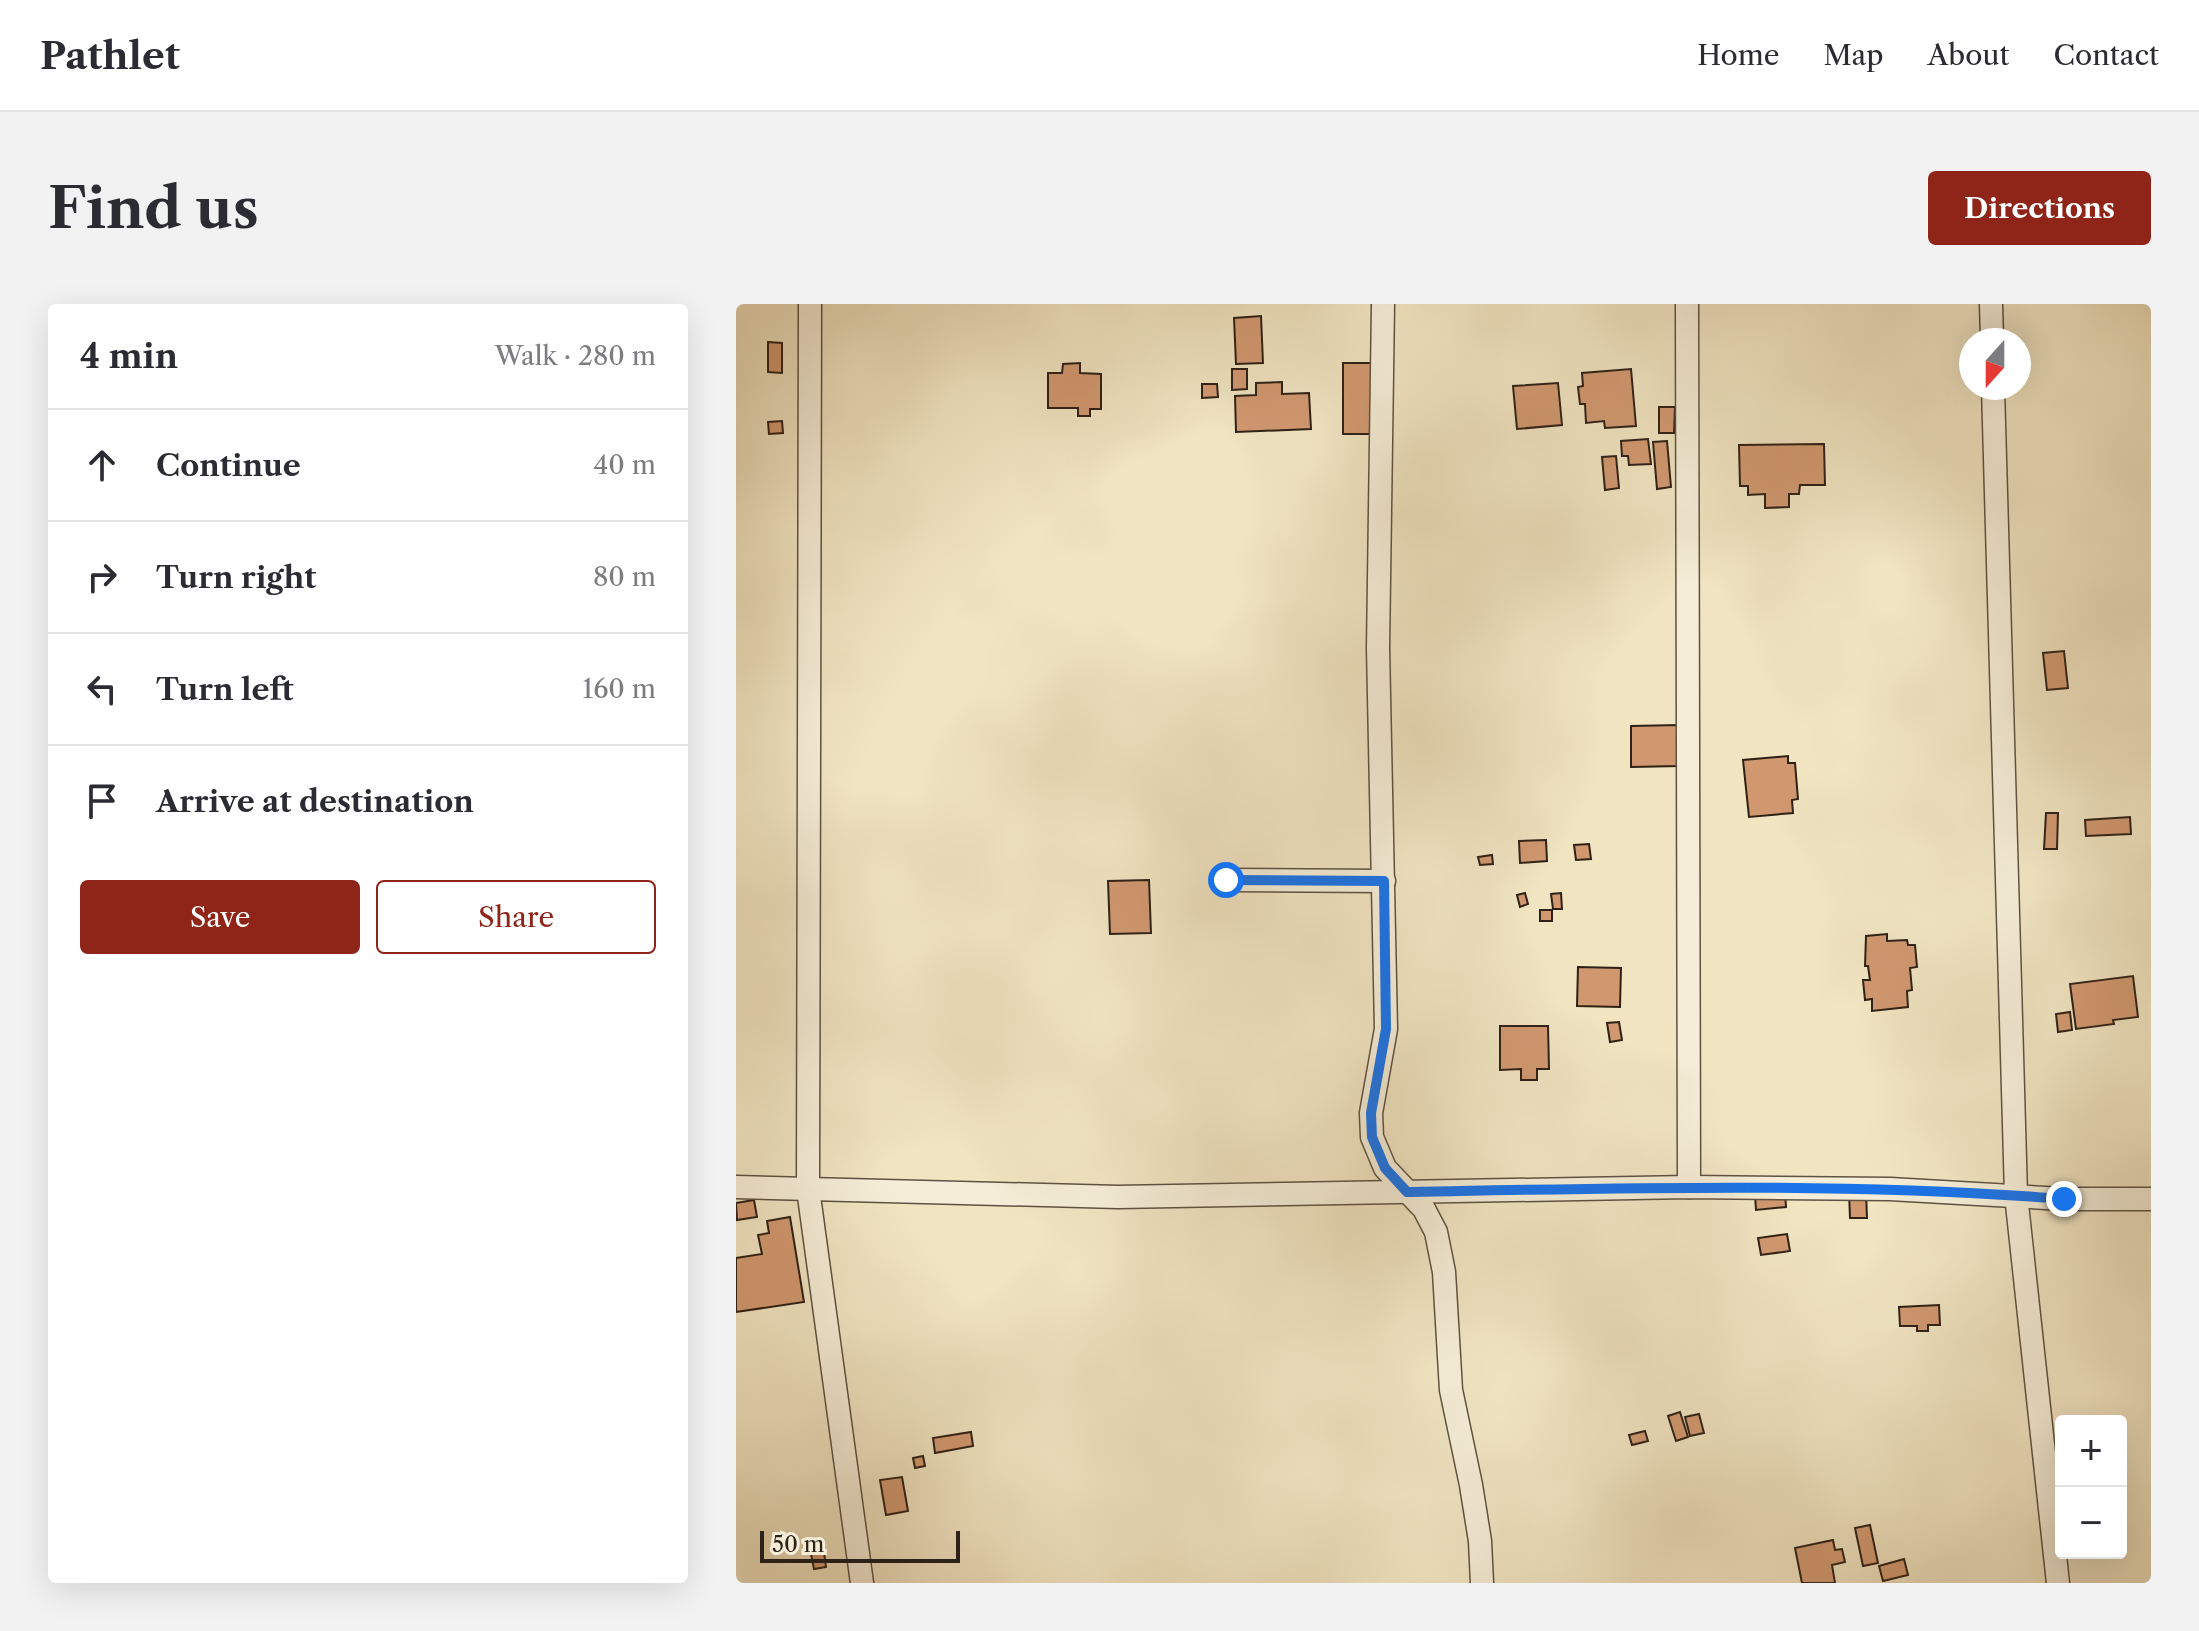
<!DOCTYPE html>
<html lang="en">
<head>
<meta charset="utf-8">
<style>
  :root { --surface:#fff; --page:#f2f2f3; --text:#2b2b33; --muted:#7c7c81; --line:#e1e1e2; --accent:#8f2418 }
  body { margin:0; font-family:"Libre Caslon Text",serif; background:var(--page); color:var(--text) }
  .controls { position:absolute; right:24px; bottom:24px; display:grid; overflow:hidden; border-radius:8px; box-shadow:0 8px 32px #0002 }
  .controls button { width:72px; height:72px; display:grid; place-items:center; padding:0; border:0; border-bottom:2px solid var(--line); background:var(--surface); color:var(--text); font:40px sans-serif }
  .compass { position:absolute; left:1223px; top:24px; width:72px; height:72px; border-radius:50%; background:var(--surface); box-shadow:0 8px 32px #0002; rotate:201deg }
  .scale { position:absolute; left:24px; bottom:20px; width:200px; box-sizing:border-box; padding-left:8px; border:4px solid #2e2117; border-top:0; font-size:22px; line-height:28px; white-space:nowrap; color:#2e2117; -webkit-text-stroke:6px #f5edd7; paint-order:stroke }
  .stop { position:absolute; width:24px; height:24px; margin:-18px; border:6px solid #1a73e8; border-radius:50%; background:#fff }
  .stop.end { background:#1a73e8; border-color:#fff; box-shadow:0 2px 8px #0008 }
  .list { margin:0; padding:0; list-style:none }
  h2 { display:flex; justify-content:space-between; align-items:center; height:104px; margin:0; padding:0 32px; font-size:34px }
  h2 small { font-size:26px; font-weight:400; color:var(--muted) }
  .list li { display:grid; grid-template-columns:52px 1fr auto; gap:24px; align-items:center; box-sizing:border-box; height:112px; padding:0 32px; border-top:2px solid var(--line) }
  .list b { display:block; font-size:30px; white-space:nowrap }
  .list em { font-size:26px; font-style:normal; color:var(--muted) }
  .actions { display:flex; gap:16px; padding:24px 32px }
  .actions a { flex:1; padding:18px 0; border:2px solid var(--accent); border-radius:8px; text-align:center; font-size:28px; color:var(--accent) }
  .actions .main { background:var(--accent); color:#fff }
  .icon { flex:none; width:44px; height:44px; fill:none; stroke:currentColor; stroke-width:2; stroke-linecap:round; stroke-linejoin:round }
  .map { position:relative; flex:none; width:1415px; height:1279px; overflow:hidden; border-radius:8px }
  header { display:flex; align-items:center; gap:48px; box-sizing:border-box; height:112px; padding:0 40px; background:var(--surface); border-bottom:2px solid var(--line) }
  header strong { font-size:38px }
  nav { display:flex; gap:44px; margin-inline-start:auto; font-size:28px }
  .intro { display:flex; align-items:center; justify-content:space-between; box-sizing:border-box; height:192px; padding:0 48px }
  h1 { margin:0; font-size:56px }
  .button { padding:20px 36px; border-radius:8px; background:var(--accent); color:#fff; font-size:28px; font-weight:700 }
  main { display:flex; gap:48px; padding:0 48px }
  aside { flex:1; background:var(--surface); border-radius:8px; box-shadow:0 8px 32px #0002 }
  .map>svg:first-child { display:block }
  .building { fill:#d19870; stroke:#2e2117; stroke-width:2 }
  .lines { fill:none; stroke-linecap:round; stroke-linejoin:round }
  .minor-casing { stroke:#5e5242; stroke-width:25 }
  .minor { stroke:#f5edd7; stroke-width:22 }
  .route { stroke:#1a73e8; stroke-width:10 }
</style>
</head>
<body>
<header>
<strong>Pathlet</strong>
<nav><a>Home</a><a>Map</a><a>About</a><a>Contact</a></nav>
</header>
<div class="intro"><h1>Find us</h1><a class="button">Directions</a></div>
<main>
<aside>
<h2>4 min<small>Walk · 280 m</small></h2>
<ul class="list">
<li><svg class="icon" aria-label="ahead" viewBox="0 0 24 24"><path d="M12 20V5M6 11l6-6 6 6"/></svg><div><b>Continue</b></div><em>40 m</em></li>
<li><svg class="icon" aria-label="right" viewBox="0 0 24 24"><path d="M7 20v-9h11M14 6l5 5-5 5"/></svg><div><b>Turn right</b></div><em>80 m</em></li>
<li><svg class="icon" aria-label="left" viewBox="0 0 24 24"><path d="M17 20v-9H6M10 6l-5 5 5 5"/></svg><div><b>Turn left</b></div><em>160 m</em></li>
<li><svg class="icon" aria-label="arrive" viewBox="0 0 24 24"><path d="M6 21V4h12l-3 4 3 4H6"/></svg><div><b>Arrive at destination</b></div></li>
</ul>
<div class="actions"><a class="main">Save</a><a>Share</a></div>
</aside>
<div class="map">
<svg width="1415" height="1279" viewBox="0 0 1415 1279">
  <rect width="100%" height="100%" fill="#f0e4c1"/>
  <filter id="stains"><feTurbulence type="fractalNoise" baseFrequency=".0025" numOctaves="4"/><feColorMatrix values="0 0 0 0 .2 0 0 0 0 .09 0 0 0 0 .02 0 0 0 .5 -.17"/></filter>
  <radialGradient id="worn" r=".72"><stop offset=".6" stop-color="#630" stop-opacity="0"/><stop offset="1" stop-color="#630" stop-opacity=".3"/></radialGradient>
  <g class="building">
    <polygon points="525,12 527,59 500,60 498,14"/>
    <polygon points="32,38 46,39 46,69 32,68"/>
    <polygon points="344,59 344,69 365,70 365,105 354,105 354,112 342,112 342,104 312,104 312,69 326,69 327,60"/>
    <rect x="607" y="59" width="29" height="71"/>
    <polygon points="496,65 511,65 511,85 496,86"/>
    <polygon points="895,65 900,122 869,124 868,117 850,119 849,100 844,100 842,83 847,82 846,69"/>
    <polygon points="546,78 546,90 573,89 575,125 500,128 499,92 520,91 520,79"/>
    <polygon points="822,79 826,121 781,125 777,82"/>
    <polygon points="466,80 481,80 482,93 466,94"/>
    <polygon points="923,103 939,103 938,129 923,129"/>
    <polygon points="46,117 47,129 33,130 32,118"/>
    <polygon points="912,135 915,160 893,161 892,152 886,152 885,137"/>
    <polygon points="931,137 935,183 921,185 917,138"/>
    <polygon points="1088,140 1089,181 1064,181 1063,190 1053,190 1053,203 1029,204 1029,190 1012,191 1012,182 1004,182 1003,141"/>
    <polygon points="880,152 883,184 869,186 866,153"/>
    <polygon points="1328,347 1332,384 1311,386 1307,349"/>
    <polygon points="944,421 944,462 895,463 895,422"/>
    <polygon points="1052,452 1052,459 1059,459 1062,495 1056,496 1057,509 1013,513 1007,456"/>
    <polygon points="1310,509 1322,509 1321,545 1308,545"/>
    <polygon points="1394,513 1395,530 1350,532 1349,516"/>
    <polygon points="810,536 811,557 784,559 783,537"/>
    <polygon points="853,540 855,555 840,556 838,541"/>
    <polygon points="756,551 757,560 744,561 742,553"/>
    <polygon points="413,576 415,629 374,630 372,577"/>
    <polygon points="789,589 792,600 784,603 781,591"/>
    <polygon points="825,589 826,605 817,605 815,590"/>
    <rect x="804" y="606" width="12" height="11"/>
    <polygon points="1151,630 1151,637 1171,636 1172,641 1179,641 1181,663 1174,664 1176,686 1171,687 1172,703 1136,707 1136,695 1129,696 1127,676 1134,676 1132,662 1129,662 1130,632"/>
    <polygon points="842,663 885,664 884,703 841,702"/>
    <polygon points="1397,672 1402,713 1377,716 1378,720 1340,725 1334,680"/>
    <polygon points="1334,708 1336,726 1322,728 1320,710"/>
    <polygon points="883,718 886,736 874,738 871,719"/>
    <polygon points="764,722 812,722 813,765 801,765 801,776 785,776 785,765 764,766"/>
    <polygon points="1049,888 1050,903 1020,906 1019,891"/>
    <polygon points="1113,888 1130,888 1131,914 1114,914"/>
    <polygon points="18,896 21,913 1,916 0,899"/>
    <polygon points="54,913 68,998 0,1008 0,954 26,950 22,931 33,929 31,917"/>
    <polygon points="1051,930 1054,947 1025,951 1022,934"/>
    <polygon points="1203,1001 1204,1021 1192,1021 1192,1027 1181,1027 1181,1022 1164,1022 1163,1003"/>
    <polygon points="944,1108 952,1133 940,1137 932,1112"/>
    <polygon points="963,1110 968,1129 954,1132 949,1113"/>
    <polygon points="909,1127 912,1137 896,1141 893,1131"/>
    <polygon points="235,1128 237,1142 199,1149 197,1134"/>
    <polygon points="187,1152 189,1162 179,1164 177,1154"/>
    <polygon points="166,1173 172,1207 150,1211 144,1176"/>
    <polygon points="1134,1221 1142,1259 1127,1262 1119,1224"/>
    <polygon points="1097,1236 1099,1246 1106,1245 1109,1258 1096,1261 1099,1279 1066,1279 1059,1244"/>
    <polygon points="88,1248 90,1263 78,1265 75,1250"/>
    <polygon points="1168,1255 1172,1271 1147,1277 1143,1262"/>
  </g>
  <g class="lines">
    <g class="minor-casing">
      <g id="minor">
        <polyline points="74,0 72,885 126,1279"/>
        <polyline points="647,0 642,344 650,725 635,809 636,833 649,864 688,905 700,928 708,968 715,1086 735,1181 744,1237 746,1279"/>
        <polyline points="951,0 953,883"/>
        <polyline points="1255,0 1256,36"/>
        <polyline points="1257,84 1280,891 1322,1279"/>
        <polyline points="490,576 648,577"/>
        <polyline points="0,883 382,893 953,883 1154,885 1328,895 1415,895"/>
      </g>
    </g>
    <use href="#minor" class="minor"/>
  </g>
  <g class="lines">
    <path class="route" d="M490 576 648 577 650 725 635 809 636 833 649 864 671 888C890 884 1109 878 1328 895"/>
  </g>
  <rect width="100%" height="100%" filter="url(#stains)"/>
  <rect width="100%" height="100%" fill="url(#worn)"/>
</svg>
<div class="controls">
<button>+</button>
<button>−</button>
</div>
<svg class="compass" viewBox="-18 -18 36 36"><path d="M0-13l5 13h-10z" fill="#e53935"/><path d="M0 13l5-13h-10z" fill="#7c7c81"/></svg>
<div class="scale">50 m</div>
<div class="stop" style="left:490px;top:576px"></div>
<div class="stop end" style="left:1328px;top:895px"></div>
</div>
</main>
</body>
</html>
